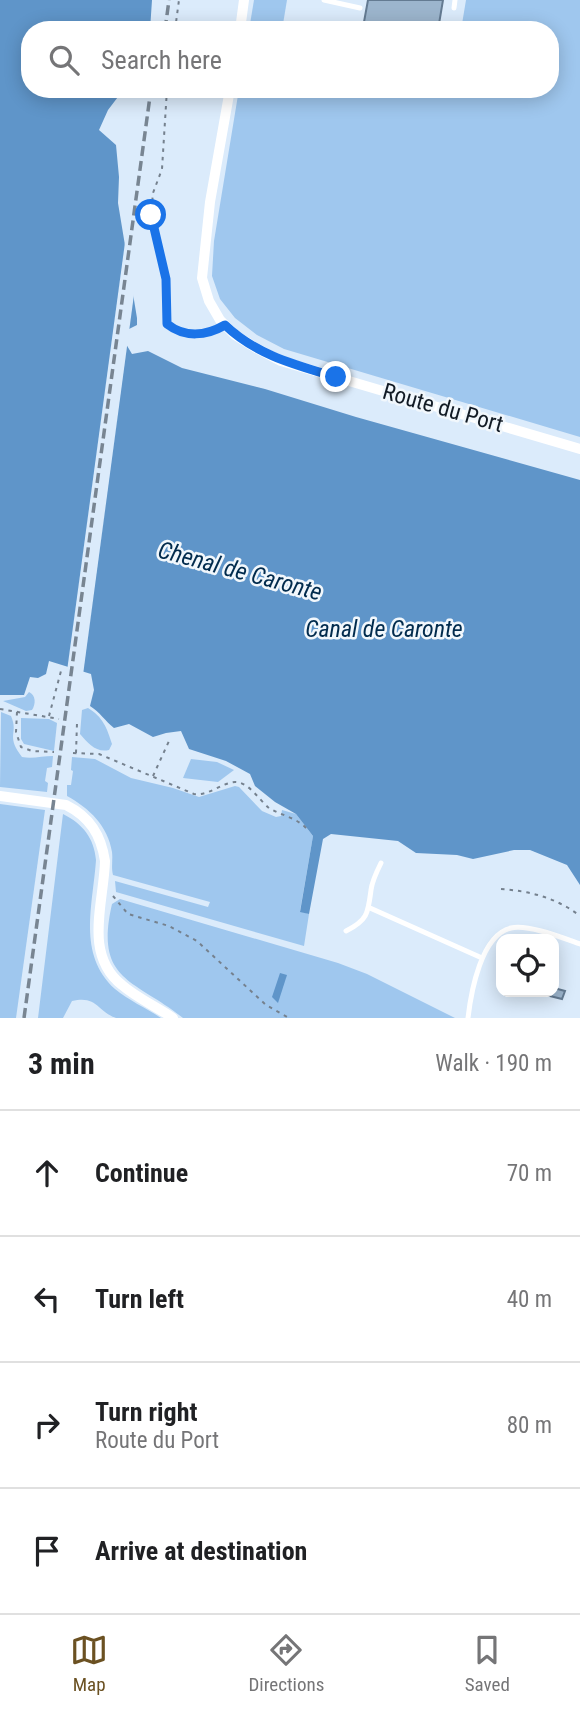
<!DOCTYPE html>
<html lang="en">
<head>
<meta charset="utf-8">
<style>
  :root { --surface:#fff; --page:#f6f6f6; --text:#202124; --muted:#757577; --line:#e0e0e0; --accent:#6b5122 }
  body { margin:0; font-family:"Roboto Condensed",sans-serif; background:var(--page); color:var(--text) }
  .controls { position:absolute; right:21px; bottom:21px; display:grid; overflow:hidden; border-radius:14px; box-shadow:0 4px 18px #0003 }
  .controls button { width:63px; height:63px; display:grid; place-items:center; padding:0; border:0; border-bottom:2px solid var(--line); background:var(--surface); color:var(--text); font:35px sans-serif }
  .stop { position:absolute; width:21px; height:21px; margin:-16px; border:5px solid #1a73e8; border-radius:50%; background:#fff }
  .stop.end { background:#1a73e8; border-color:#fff; box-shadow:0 2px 7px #0008 }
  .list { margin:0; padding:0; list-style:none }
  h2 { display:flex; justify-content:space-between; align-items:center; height:91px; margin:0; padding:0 28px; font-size:30px }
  h2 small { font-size:23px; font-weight:400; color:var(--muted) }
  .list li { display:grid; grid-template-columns:46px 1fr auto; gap:21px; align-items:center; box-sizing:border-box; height:126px; padding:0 28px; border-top:2px solid var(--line) }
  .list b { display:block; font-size:26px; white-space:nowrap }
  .list p { margin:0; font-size:23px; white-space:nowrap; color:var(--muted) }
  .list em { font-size:23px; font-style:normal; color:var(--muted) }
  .icon { flex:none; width:38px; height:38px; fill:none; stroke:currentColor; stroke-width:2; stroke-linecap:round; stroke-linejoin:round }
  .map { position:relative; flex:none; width:580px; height:1018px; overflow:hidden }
  .search { position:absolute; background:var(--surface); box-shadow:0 4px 18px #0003; left:21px; right:21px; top:21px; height:77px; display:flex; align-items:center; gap:18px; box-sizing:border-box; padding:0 24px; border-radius:28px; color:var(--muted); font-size:26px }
  .sheet { height:595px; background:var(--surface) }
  nav { display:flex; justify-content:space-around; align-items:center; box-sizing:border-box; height:98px; border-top:2px solid var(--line); background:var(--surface); font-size:19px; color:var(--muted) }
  nav a { display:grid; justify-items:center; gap:4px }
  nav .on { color:var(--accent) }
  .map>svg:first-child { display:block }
  .green { fill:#9fc7ee }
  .water { fill:#5f95c9 }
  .pier { fill:#dbebfb }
  .building { fill:#9cb5cd; stroke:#647b92; stroke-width:2 }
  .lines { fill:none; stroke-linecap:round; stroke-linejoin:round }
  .path { stroke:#75818e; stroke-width:2; stroke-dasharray:3.5 5; stroke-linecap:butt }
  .lane { stroke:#fff; stroke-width:5 }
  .street { stroke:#fff; stroke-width:10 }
  .rail { stroke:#788592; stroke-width:3.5; stroke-dasharray:10 5; stroke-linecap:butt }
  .route { stroke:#1a73e8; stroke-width:9 }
  .labels { text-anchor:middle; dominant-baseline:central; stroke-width:5; stroke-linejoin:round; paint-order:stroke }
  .street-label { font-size:23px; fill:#121b25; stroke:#f1f7fc }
  .water-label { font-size:24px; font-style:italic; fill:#012b4d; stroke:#f1f7fc }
</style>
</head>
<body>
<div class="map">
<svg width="580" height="1018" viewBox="0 0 580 1018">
  <rect width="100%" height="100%" fill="#dbebfb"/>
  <g class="green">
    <polygon points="254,0 287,0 282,30 249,30"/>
    <polygon points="466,0 580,0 580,437 284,349 257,335 235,318 220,299 212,276 214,241 239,89 550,89 550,30 461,30"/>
    <path d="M29 692C36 695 36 704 32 710L26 711 3 701 25 697Z"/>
    <path d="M88 708C103 717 107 728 112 744L109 750C96 753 88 743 80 734L82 710Z"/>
    <path d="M1 712 11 716C19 734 5 735 22 757 33 759 42 756 53 756L52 767 47 768 45 781 48 783 47 792 0 787Z"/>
    <polygon points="21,718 49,719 57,723 54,751 24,744 21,739"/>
    <path d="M72 757 95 759 131 778 173 788 199 797 235 786 239 787 262 811 276 817 281 816 282 810 296 814 313 836 300 911 309 914 304 946 116 892 115 881 208 907 210 902 113 875C111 867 113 860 112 852 108 826 89 808 67 796V785H71L73 771 71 770Z"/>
    <polygon points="191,759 217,762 234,770 218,782 183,778"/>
    <polygon points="0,804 45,810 16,1018 0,1018"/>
    <path d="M63 814C83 824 94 838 96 860 93 905 77 954 115 989 128 1000 146 1008 161 1018 148 1018 128 1018 116 1018 97 1011 97 995 72 1001L63 1018H38Z"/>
    <path d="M120 899 338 963 367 974 455 1018H183C135 979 94 982 112 904Z"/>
  </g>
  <g class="water">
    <path d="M0 0H152L150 30H30V89H124L108 110 99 130 116 145 119 177 118 203 137 318V325L123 332 126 344 132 354 148 351 182 368 265 389 356 417 580 480V885L567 865 530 850H514L473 859 457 855 416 853 398 841 331 834 323 839 309 914 300 912 313 836 296 814 275 802 255 786 250 774 226 761 189 749 181 731 166 733 153 737 129 724 114 728C105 721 100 712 90 706L94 690 91 674 49 661 46 674 38 678 30 677 24 695H0Z"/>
    <polygon points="280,973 287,975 278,1003 272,997"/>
  </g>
  <polygon class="pier" points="126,235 135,287 83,675 67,671"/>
  <g class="building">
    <polygon points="368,0 443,0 438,30 410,30 364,22"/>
    <polygon points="554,988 565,991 562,999 538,993 554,992"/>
  </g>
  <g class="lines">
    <g class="path">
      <polyline points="175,30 179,0"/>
      <path d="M167 89 162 169 153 193 151 215 166 279 167 324C181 335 198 336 215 331"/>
      <polyline points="0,709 59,719"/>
      <polyline points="17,712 16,732 21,747 32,751 54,752"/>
      <polyline points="49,716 61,671"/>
      <path d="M73 753 99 754 194 794C209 796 221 783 235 782 249 782 259 800 269 808 282 816 296 817 307 829"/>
      <polyline points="76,753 77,723"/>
      <polyline points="153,776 169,741"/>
      <path d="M501 889C530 891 557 898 580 916"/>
      <polyline points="113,896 128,914 169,926 197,941 266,1005 289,1018"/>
    </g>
    <g class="lane">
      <polyline points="324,0 360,8"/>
      <polyline points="454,8 455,0"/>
      <polyline points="370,908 482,958"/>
      <path d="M346 931C368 920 368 913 371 890 372 881 377 871 381 863"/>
      <path d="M468 1018C471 992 481 935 511 928 528 924 563 938 580 944"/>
    </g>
    <g class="street">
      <polyline points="240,30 244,0"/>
      <polyline points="230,89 210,202 202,278 209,301 220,320 235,335 256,348 281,361 580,449"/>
      <path d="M0 796 66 805C90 817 101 835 105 861 104 903 83 954 122 985 137 998 157 1007 173 1018"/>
    </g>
    <g class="rail">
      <polyline points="165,30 169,0"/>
      <polyline points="24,1018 151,89"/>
    </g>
  </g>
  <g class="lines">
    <path class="route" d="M151 215 166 279 167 324C185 338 206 336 225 325 256 355 296 365 336 377"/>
  </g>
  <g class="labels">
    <g class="street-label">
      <text transform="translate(443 408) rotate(16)">Route du Port</text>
    </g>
    <g class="water-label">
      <text transform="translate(240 571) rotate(15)">Chenal de Caronte</text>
      <text x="384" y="629">Canal de Caronte</text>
    </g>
  </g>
</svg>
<div class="controls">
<button><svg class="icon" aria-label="locate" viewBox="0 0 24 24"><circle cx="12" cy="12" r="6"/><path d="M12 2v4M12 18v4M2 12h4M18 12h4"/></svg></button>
</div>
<div class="stop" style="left:151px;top:215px"></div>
<div class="stop end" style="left:336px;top:377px"></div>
<div class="search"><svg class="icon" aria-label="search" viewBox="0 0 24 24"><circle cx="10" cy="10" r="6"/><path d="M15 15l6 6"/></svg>Search here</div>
</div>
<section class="sheet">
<h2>3 min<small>Walk · 190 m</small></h2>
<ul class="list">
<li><svg class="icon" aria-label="ahead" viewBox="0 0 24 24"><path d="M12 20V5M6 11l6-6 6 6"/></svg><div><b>Continue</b></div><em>70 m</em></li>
<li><svg class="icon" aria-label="left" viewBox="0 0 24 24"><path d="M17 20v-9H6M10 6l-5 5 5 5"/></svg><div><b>Turn left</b></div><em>40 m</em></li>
<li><svg class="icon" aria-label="right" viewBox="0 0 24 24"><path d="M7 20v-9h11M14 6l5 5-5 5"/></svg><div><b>Turn right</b><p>Route du Port</p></div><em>80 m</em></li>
<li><svg class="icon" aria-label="arrive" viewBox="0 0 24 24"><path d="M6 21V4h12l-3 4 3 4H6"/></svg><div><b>Arrive at destination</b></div></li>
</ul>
</section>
<nav>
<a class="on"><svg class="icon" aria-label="map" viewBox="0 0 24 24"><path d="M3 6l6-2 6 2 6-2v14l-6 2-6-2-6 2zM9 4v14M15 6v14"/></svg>Map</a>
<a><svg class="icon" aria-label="directions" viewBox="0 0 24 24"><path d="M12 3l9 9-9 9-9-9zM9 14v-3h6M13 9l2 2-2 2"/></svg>Directions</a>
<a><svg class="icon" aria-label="saved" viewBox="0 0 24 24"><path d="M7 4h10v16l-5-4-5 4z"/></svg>Saved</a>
</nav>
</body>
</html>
